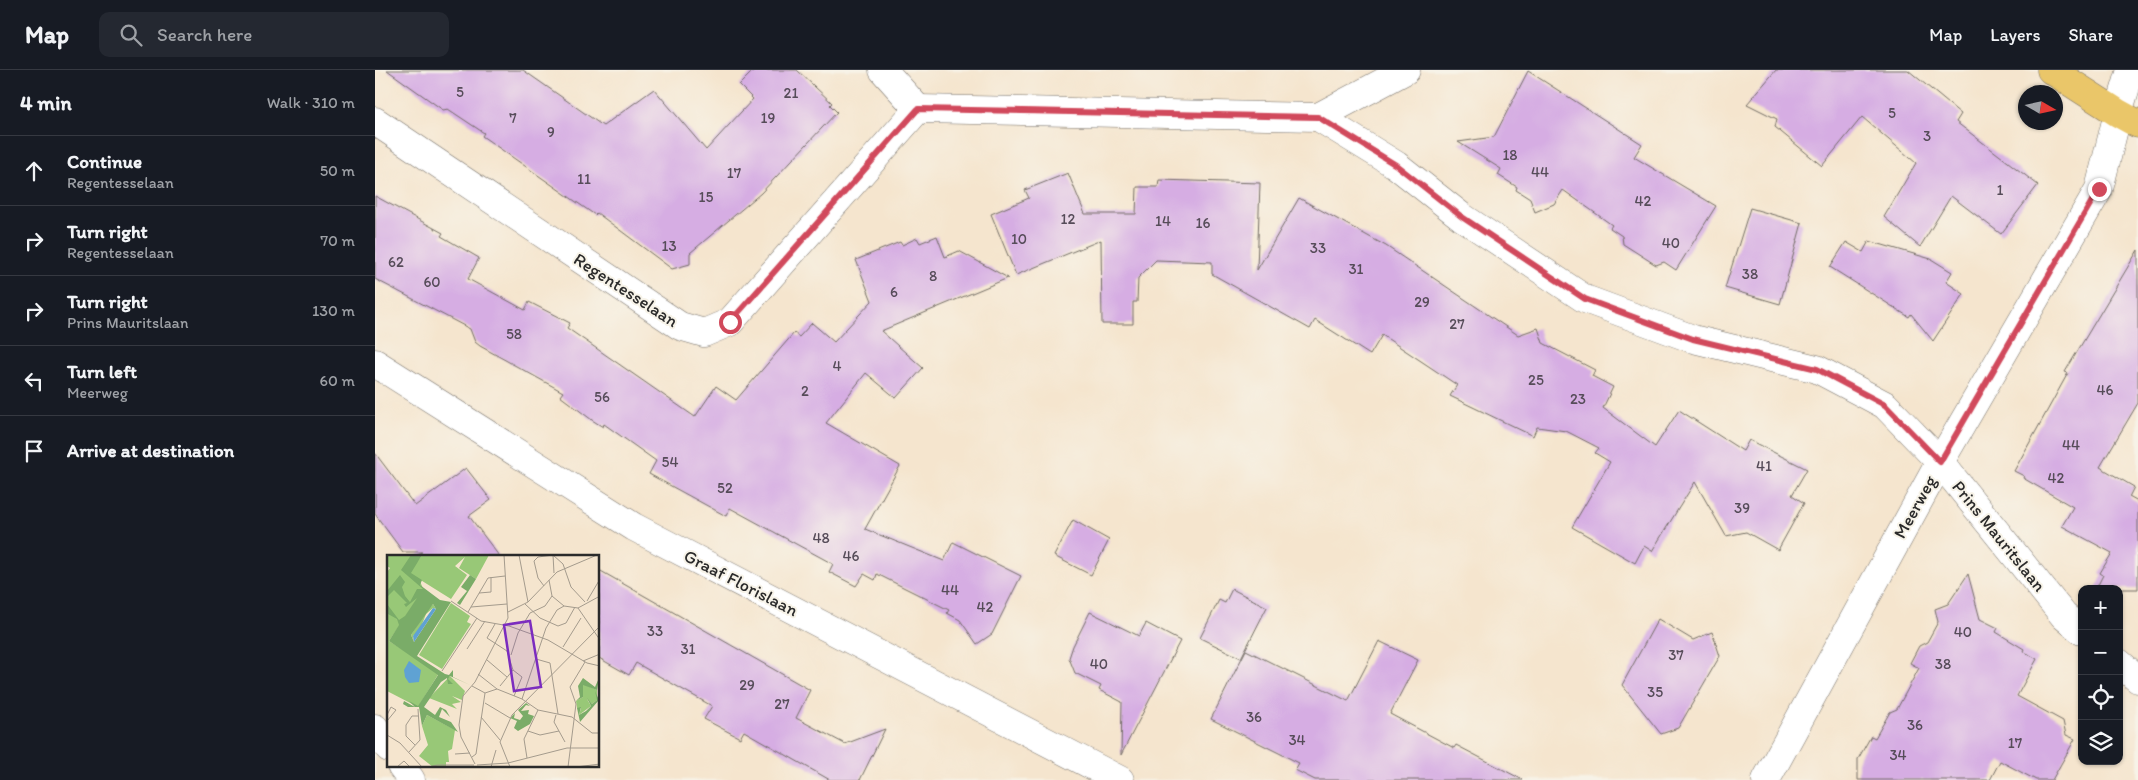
<!DOCTYPE html>
<html lang="en">
<head>
<meta charset="utf-8">
<style>
  :root { --surface:#171b24; --page:#242831; --text:#f1f3f6; --muted:#9ea1a6; --line:#363941 }
  body { margin:0; font-family:Itim,sans-serif; background:var(--page); color:var(--text) }
  .controls { position:absolute; right:15px; bottom:15px; display:grid; overflow:hidden; border-radius:10px; box-shadow:0 1px 4px #0004 }
  .controls button { width:45px; height:45px; display:grid; place-items:center; padding:0; border:0; border-bottom:1px solid var(--line); background:var(--surface); color:var(--text); font:25px sans-serif }
  .compass { position:absolute; left:1643px; top:15px; width:45px; height:45px; border-radius:50%; background:var(--surface); box-shadow:0 1px 4px #0004; rotate:99deg }
  .stop { position:absolute; width:15px; height:15px; margin:-11px; border:4px solid #d1495b; border-radius:50%; background:#fff }
  .stop.end { background:#d1495b; border-color:#fff; box-shadow:0 1px 5px #0008 }
  .list { margin:0; padding:0; list-style:none }
  h2 { display:flex; justify-content:space-between; align-items:center; height:65px; margin:0; padding:0 20px; font-size:21px }
  h2 small { font-size:16px; font-weight:400; color:var(--muted) }
  .list li { display:grid; grid-template-columns:32px 1fr auto; gap:15px; align-items:center; box-sizing:border-box; height:70px; padding:0 20px; border-top:1px solid var(--line) }
  .list b { display:block; font-size:19px; white-space:nowrap }
  .list p { margin:0; font-size:16px; white-space:nowrap; color:var(--muted) }
  .list em { font-size:16px; font-style:normal; color:var(--muted) }
  .icon { flex:none; width:28px; height:28px; fill:none; stroke:currentColor; stroke-width:2; stroke-linecap:round; stroke-linejoin:round }
  .map { position:relative; flex:none; width:1763px; height:710px; overflow:hidden }
  header { display:flex; align-items:center; gap:30px; box-sizing:border-box; height:70px; padding:0 25px; background:var(--surface); border-bottom:1px solid var(--line) }
  header strong { font-size:24px }
  nav { display:flex; gap:28px; margin-inline-start:auto; font-size:18px }
  .search { width:350px; height:45px; background:var(--page); display:flex; align-items:center; gap:12px; box-sizing:border-box; padding:0 18px; border-radius:10px; color:var(--muted); font-size:19px }
  main { display:flex }
  aside { flex:1; background:var(--surface) }
  .map>svg:first-child { display:block }
  .building { fill:#d6ade3 }
  .lines { fill:none; stroke-linecap:round; stroke-linejoin:round }
  .minor-casing { stroke:#726c64; stroke-width:29 }
  .major-casing { stroke:#726c64; stroke-width:29 }
  .minor { stroke:#fff; stroke-width:28 }
  .major { stroke:#eac669; stroke-width:28 }
  .route { stroke:#d1495b; stroke-width:6 }
  .labels { text-anchor:middle; dominant-baseline:central; stroke-width:4; stroke-linejoin:round; paint-order:stroke }
  .number-label { font-size:15px; fill:#564c59 }
  .street-label { font-size:18px; fill:#2b2b2b; stroke:#f7f3e8 }
  .inset-road { fill:none; stroke:#a49b8d; stroke-width:1 }
  .view { fill:#7b2cbf; fill-opacity:0.15; stroke:#7b2cbf; stroke-width:2.5 }
  .inset-edge { fill:none; stroke:#2b2b2b; stroke-width:2.5 }
</style>
</head>
<body>
<header>
<strong>Map</strong>
<div class="search"><svg class="icon" aria-label="search" viewBox="0 0 24 24"><circle cx="10" cy="10" r="6"/><path d="M15 15l6 6"/></svg>Search here</div>
<nav><a>Map</a><a>Layers</a><a>Share</a></nav>
</header>
<main>
<aside>
<h2>4 min<small>Walk · 310 m</small></h2>
<ul class="list">
<li><svg class="icon" aria-label="ahead" viewBox="0 0 24 24"><path d="M12 20V5M6 11l6-6 6 6"/></svg><div><b>Continue</b><p>Regentesselaan</p></div><em>50 m</em></li>
<li><svg class="icon" aria-label="right" viewBox="0 0 24 24"><path d="M7 20v-9h11M14 6l5 5-5 5"/></svg><div><b>Turn right</b><p>Regentesselaan</p></div><em>70 m</em></li>
<li><svg class="icon" aria-label="right" viewBox="0 0 24 24"><path d="M7 20v-9h11M14 6l5 5-5 5"/></svg><div><b>Turn right</b><p>Prins Mauritslaan</p></div><em>130 m</em></li>
<li><svg class="icon" aria-label="left" viewBox="0 0 24 24"><path d="M17 20v-9H6M10 6l-5 5 5 5"/></svg><div><b>Turn left</b><p>Meerweg</p></div><em>60 m</em></li>
<li><svg class="icon" aria-label="arrive" viewBox="0 0 24 24"><path d="M6 21V4h12l-3 4 3 4H6"/></svg><div><b>Arrive at destination</b></div></li>
</ul>
</aside>
<div class="map">
<svg width="1763" height="710" viewBox="0 0 1763 710">
  <rect width="100%" height="100%" fill="#f7f3e8"/>
  <filter id="ink" filterUnits="userSpaceOnUse"><feTurbulence type="fractalNoise" baseFrequency=".02" numOctaves="2"/><feDisplacementMap in="SourceGraphic" scale="10" xChannelSelector="R" yChannelSelector="G"/><feConvolveMatrix kernelMatrix="1 2 1 2 8 2 1 2 1" color-interpolation-filters="sRGB"/></filter>
  <filter id="wash" filterUnits="userSpaceOnUse"><feTurbulence type="fractalNoise" baseFrequency=".0096" numOctaves="4" result="noise"/><feDisplacementMap in="SourceGraphic" scale="20" xChannelSelector="R" yChannelSelector="G"/><feGaussianBlur stdDeviation="1.12" result="paint"/><feColorMatrix in="noise" values="0 0 0 0 0 0 0 0 0 0 0 0 0 0 0 0 0 1.4 0 .05"/><feComposite in="paint" operator="in"/></filter>
  <g filter="url(#wash)">
    <rect width="100%" height="100%" fill="#f5e5ce"/>
    <g id="blocks">
      <g class="building">
        <polygon points="12,0 148,0 228,56 279,19 331,80 378,29 364,15 379,0 422,0 457,33 455,35 462,42 386,123 315,183 315,194 297,199 222,143 220,145 107,66 109,63 73,39 68,40"/>
        <polygon points="1401,0 1533,0 1586,44 1581,52 1663,115 1626,164 1576,126 1545,177 1509,147 1541,93 1487,47 1447,96 1400,57 1402,49 1372,34"/>
        <polygon points="1153,1 1267,74 1259,87 1341,136 1301,200 1289,192 1281,195 1248,174 1247,166 1235,158 1237,155 1188,120 1179,134 1160,142 1155,129 1141,120 1142,117 1123,105 1126,99 1083,72 1119,67"/>
        <polygon points="693,103 710,144 761,144 762,117 783,117 784,110 885,113 882,200 924,128 1011,176 1143,265 1163,258 1168,273 1220,300 1217,306 1238,317 1228,338 1280,377 1304,340 1368,381 1374,370 1432,399 1417,425 1429,433 1403,480 1371,462 1351,466 1320,412 1277,481 1269,476 1260,493 1197,457 1235,392 1220,383 1224,378 1191,361 1162,357 1158,366 1075,326 1082,315 1007,265 995,285 940,250 935,259 837,204 837,192 781,190 763,208 762,232 758,232 758,254 727,254 726,170 641,205 616,144 654,128 650,120"/>
        <polygon points="0,126 68,163 66,166 104,188 93,209 150,240 154,232 195,253 192,258 320,347 341,316 361,330 419,263 424,267 437,253 459,272 497,231 481,190 525,172 527,175 542,168 545,173 562,166 570,187 584,181 633,208 506,261 548,298 521,328 491,303 451,353 525,396 490,459 569,491 578,472 646,506 617,564 602,574 585,550 572,543 574,540 502,504 500,510 489,504 481,516 454,502 458,494 421,474 355,438 351,446 274,404 281,391 229,354 228,357 217,350 185,326 188,322 105,276 100,272 95,259 0,209"/>
        <polygon points="1375,138 1427,153 1405,234 1350,218"/>
        <polygon points="1494,171 1556,189 1577,202 1571,212 1589,224 1558,271 1536,244 1534,247 1455,197 1471,172 1488,182"/>
        <polygon points="1763,180 1763,333 1725,397 1759,417 1754,427 1763,432 1763,519 1721,519 1728,505 1725,503 1737,483 1687,456 1698,437 1648,408 1649,406 1639,401 1693,303 1690,302"/>
        <polygon points="0,383 40,436 91,398 116,430 94,446 124,486 41,486 47,482 28,482 0,444"/>
        <polygon points="698,450 734,470 716,505 679,486"/>
        <polygon points="224,500 435,620 421,648 470,674 510,659 485,710 455,710 369,661 365,668 329,649 337,636 312,622 261,593 254,605 224,588"/>
        <polygon points="1593,504 1605,549 1623,558 1621,562 1649,579 1648,581 1662,589 1642,626 1688,651 1691,665 1700,669 1677,710 1661,710 1625,691 1615,710 1483,710 1483,689 1496,666 1500,668 1515,642 1522,639 1544,598 1535,593 1544,576 1552,572 1563,552 1560,539 1573,534"/>
        <polygon points="857,519 892,537 866,588 825,568 844,530 850,533"/>
        <polygon points="715,542 764,566 771,553 805,571 746,685 747,632 724,620 726,616 700,603 694,588 698,576"/>
        <polygon points="1283,549 1318,570 1337,562 1345,586 1303,658 1286,664 1247,615"/>
        <polygon points="1004,571 1043,590 1015,644 1079,678 1081,675 1148,710 940,710 920,700 924,693 836,649 871,580 973,631"/>
      </g>
    </g>
  </g>
  <g filter="url(#ink)">
    <use href="#blocks" fill-opacity="0" stroke="#726c64" stroke-width="1"/>
    <g class="lines">
      <g class="minor-casing">
        <g id="minor">
          <polyline points="508,0 543,39"/>
          <polyline points="943,47 1021,95 1087,147 1210,229 1318,269 1442,299 1510,335 1565,392 1689,546 1707,561"/>
          <polyline points="0,51 305,256 329,263 355,252 543,39 943,47 1031,0"/>
          <polyline points="0,293 259,457 745,710"/>
          <polyline points="1744,593 1763,609"/>
          <polyline points="0,658 14,678"/>
          <polyline points="26,696 36,710"/>
          <polyline points="1391,710 1565,392 1724,119 1743,43 1756,0"/>
        </g>
      </g>
      <g class="major-casing">
        <polyline id="major" points="1676,0 1743,43 1763,54"/>
      </g>
      <use href="#minor" class="minor"/>
      <use href="#major" class="major"/>
    </g>
  </g>
  <g class="lines" filter="url(#ink)">
    <polyline class="route" points="355,252 543,39 943,47 1021,95 1087,147 1210,229 1318,269 1442,299 1510,335 1565,392 1724,119"/>
  </g>
  <g class="labels">
    <g class="number-label">
      <text x="85" y="22">5</text>
      <text x="416" y="23">21</text>
      <text x="1517" y="43">5</text>
      <text x="138" y="48">7</text>
      <text x="393" y="48">19</text>
      <text x="176" y="62">9</text>
      <text x="1552" y="66">3</text>
      <text x="1135" y="85">18</text>
      <text x="1165" y="102">44</text>
      <text x="359" y="103">17</text>
      <text x="209" y="109">11</text>
      <text x="1625" y="120">1</text>
      <text x="331" y="127">15</text>
      <text x="1268" y="131">42</text>
      <text x="693" y="149">12</text>
      <text x="788" y="151">14</text>
      <text x="828" y="153">16</text>
      <text x="644" y="169">10</text>
      <text x="1296" y="173">40</text>
      <text x="294" y="176">13</text>
      <text x="943" y="178">33</text>
      <text x="21" y="192">62</text>
      <text x="981" y="199">31</text>
      <text x="1375" y="204">38</text>
      <text x="558" y="206">8</text>
      <text x="57" y="212">60</text>
      <text x="519" y="222">6</text>
      <text x="1047" y="232">29</text>
      <text x="1082" y="254">27</text>
      <text x="139" y="264">58</text>
      <text x="462" y="296">4</text>
      <text x="1161" y="310">25</text>
      <text x="1730" y="320">46</text>
      <text x="430" y="321">2</text>
      <text x="227" y="327">56</text>
      <text x="1203" y="329">23</text>
      <text x="1696" y="375">44</text>
      <text x="295" y="392">54</text>
      <text x="1389" y="396">41</text>
      <text x="1681" y="408">42</text>
      <text x="350" y="418">52</text>
      <text x="1367" y="438">39</text>
      <text x="446" y="468">48</text>
      <text x="476" y="486">46</text>
      <text x="575" y="520">44</text>
      <text x="610" y="537">42</text>
      <text x="280" y="561">33</text>
      <text x="1588" y="562">40</text>
      <text x="313" y="579">31</text>
      <text x="1301" y="585">37</text>
      <text x="724" y="594">40</text>
      <text x="1568" y="594">38</text>
      <text x="372" y="615">29</text>
      <text x="1280" y="622">35</text>
      <text x="407" y="634">27</text>
      <text x="879" y="647">36</text>
      <text x="1540" y="655">36</text>
      <text x="922" y="670">34</text>
      <text x="1640" y="673">17</text>
      <text x="1523" y="685">34</text>
    </g>
    <g class="street-label">
      <text transform="translate(251 220) rotate(33)">Regentesselaan</text>
      <text transform="translate(1540 437) rotate(-61)">Meerweg</text>
      <text transform="translate(1624 466) rotate(51)">Prins Mauritslaan</text>
      <text transform="translate(366 513) rotate(27)">Graaf Florislaan</text>
    </g>
  </g>
  <g transform="translate(12 485)">
    <rect width="212" height="212" fill="#f5e5ce"/>
    <path d="M0 0H32L30 7 35 0H102L89 24 72 13 78 2 68 11 80 20 64 44 32 24 38 38 35 43 32 41 2 86 52 118 31 152 0 136V17L3 13 0 11ZM64 48 83 61 80 67 84 69 55 114 32 100ZM46 49 49 54 46 53 39 59 32 77 26 81 27 87 24 80 40 55ZM63 121 78 136 75 145 65 141 74 147 65 149 70 154 42 143ZM196 129 210 135V145L205 149 200 144 204 151 192 160 194 153H190L189 146 196 142ZM40 160 68 175 65 194 61 196 62 207H59V211L64 212H46L32 201 41 190 35 171Z" fill="#98c877"/>
    <path d="M24 0H35L24 18 35 25 33 30 53 45 64 47 30 101 58 119 62 120 66 115V122L83 130 63 121 61 124 66 129H61L60 123 54 127 37 152 48 160 53 152 59 155 63 162 55 154 52 162 64 167 71 177 40 160 35 171 32 152H21L16 149 17 146 28 152 22 146 31 151 51 120 2 86 12 70 10 64 1 59 0 49 12 65 18 61 30 43 19 52 17 49 20 48 7 35 0 42V36L13 20 18 27 15 32 18 41 23 47 30 34H36L14 15ZM46 49 49 54 27 87 24 80ZM83 20 89 24 73 50 70 48 80 36 74 32ZM196 123 208 132 212 123 210 135 196 130V142L189 146 193 142 191 131ZM208 136 212 145 193 167 190 153 194 152 192 160 199 156 204 151 200 143 205 149 210 145ZM139 148 143 151 139 150 134 156 142 155 141 159 147 161 143 169 131 176 127 173 130 166 123 163 128 158 127 163 133 165 136 161 131 155Z" fill="#7aac68" fill-rule="evenodd"/>
    <path d="M46 53 49 54 27 87 26 81ZM22 106 34 115 32 127 22 128 18 122 17 115Z" fill="#5fa2d3"/>
    <path class="inset-road" d="M132 0 141 47M166 0 176 9 184 32 198 47M166 0 167 18M162 25 165 41 177 51M157 31 151 23 147 6 151 2 166 0M92 38 104 37V22M64 46 94 66 122 71 161 85 200 108 213 111M200 46 213 24M138 49 153 63 171 71 179 68 188 52M84 52 120 49M191 53 213 85M81 57 101 23 118 21M121 57 141 47 170 17 210 0M108 69 100 83 120 96 126 115 135 122 127 141M176 92 194 63M80 94 98 66M124 100 131 78 143 58 158 51 165 41M149 104 163 108 171 159M100 105 120 122M196 106 213 99M55 116 90 63M91 119 110 134 135 144 151 155 185 162 205 178H213M85 131 98 138 110 134M113 131 126 115M135 144 159 73 170 55 177 51 191 53 213 41M98 148 123 163M0 160 4 152 9 155 0 166M169 160 167 167 178 187M94 162 113 185M141 176 153 180 172 176M0 180 13 188 35 212M28 190 19 181V170L25 161H31M22 197 33 185 31 154M68 199 83 198M85 202 89 199 98 138M140 203 137 184 151 155M88 209 74 182 72 170 76 141 88 127 121 63 117 0M90 210 121 208 180 193H213M10 212 17 206 23 212M43 212 50 210H87M104 212 109 195M123 212 113 187 125 160 213 71M181 212 189 149 183 132 198 107M189 212 213 209"/>
    <path class="view" d="M143 66 154 132 127 136 117 70Z"/>
    <rect width="212" height="212" class="inset-edge"/>
  </g>
</svg>
<div class="controls">
<button>+</button>
<button>−</button>
<button><svg class="icon" aria-label="locate" viewBox="0 0 24 24"><circle cx="12" cy="12" r="6"/><path d="M12 2v4M12 18v4M2 12h4M18 12h4"/></svg></button>
<button><svg class="icon" aria-label="layers" viewBox="0 0 24 24"><path d="M12 4l9 5-9 5-9-5zM3 14l9 5 9-5"/></svg></button>
</div>
<svg class="compass" viewBox="-18 -18 36 36"><path d="M0-13l5 13h-10z" fill="#e53935"/><path d="M0 13l5-13h-10z" fill="#9ea1a6"/></svg>
<div class="stop" style="left:355px;top:252px"></div>
<div class="stop end" style="left:1724px;top:119px"></div>
</div>
</main>
</body>
</html>
